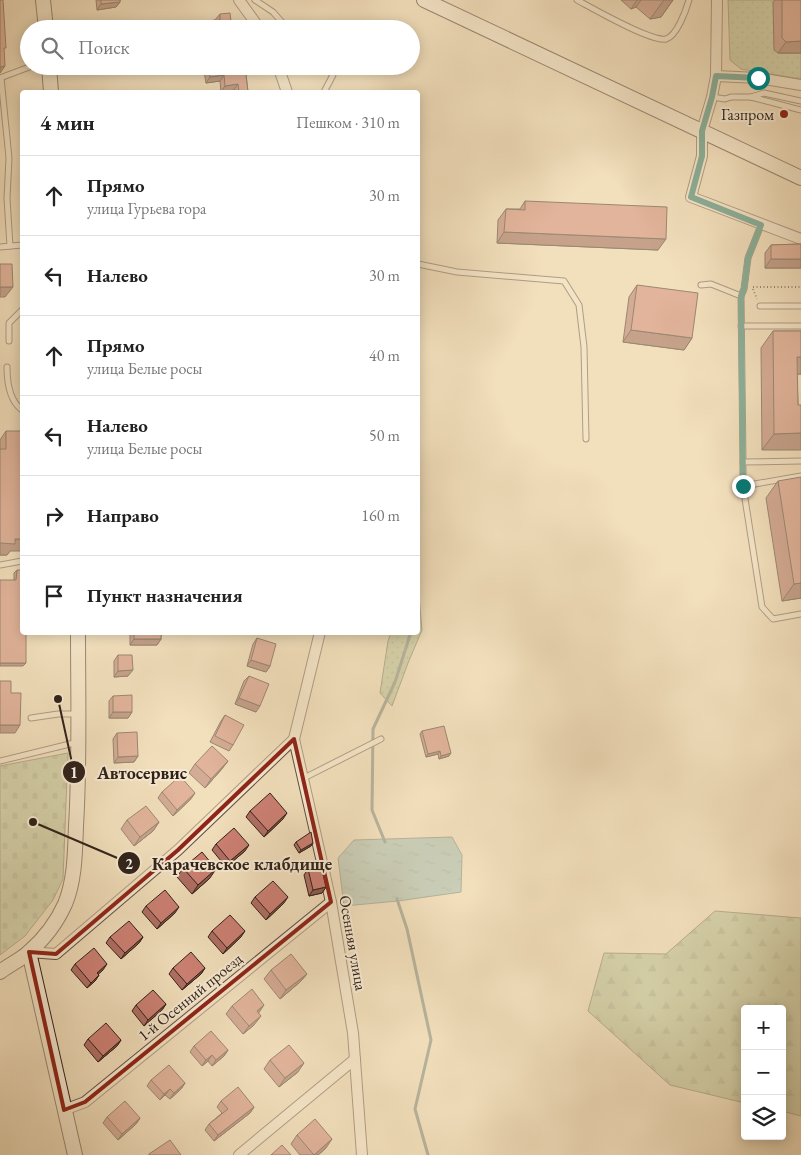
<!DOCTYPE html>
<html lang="ru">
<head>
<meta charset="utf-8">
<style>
  :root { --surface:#fff; --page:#f6f6f6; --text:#222; --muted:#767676; --line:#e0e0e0 }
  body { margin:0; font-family:"EB Garamond",serif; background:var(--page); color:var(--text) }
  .controls { position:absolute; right:15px; bottom:15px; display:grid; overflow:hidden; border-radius:5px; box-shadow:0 2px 12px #0003 }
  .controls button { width:45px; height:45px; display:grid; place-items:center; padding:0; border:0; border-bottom:1px solid var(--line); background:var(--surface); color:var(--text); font:25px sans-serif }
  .stop { position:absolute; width:15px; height:15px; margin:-11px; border:4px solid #0f766e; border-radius:50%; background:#fff }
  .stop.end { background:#0f766e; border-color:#fff; box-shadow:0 1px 5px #0008 }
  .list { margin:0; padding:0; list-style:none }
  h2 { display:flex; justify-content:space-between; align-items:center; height:65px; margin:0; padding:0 20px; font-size:21px }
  h2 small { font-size:16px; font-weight:400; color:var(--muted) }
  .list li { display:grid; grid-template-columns:32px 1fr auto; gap:15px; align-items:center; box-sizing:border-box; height:80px; padding:0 20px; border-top:1px solid var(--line) }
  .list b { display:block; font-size:19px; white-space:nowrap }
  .list p { margin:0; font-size:16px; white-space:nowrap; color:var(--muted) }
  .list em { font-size:16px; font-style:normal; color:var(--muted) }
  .icon { flex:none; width:28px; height:28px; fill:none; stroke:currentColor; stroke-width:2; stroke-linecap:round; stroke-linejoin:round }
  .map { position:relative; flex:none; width:801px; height:1155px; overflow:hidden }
  .search { position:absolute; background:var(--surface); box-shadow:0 2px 12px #0003; left:20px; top:20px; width:400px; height:55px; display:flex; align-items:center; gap:12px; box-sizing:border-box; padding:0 18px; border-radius:28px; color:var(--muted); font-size:19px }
  .panel { position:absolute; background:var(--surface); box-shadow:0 2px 12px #0003; left:20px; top:90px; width:400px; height:545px; border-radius:5px }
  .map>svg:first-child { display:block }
  .grass { fill:url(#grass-dots); stroke:#727258 }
  .forest { fill:url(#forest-firs); stroke:#727258 }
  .cemetery { fill:url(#cemetery-stones); stroke:#727258 }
  .water { fill:url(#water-ripples); stroke:#707e75 }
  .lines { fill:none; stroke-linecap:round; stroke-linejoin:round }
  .stream { stroke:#707e75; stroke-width:3 }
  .lane-casing { stroke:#605042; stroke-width:7 }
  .street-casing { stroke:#605042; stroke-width:12 }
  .secondary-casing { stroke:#2f2119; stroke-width:16 }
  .path { stroke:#2f2119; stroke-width:2; stroke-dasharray:1 2.5; stroke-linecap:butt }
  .lane { stroke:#f7ead3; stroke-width:5 }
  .street { stroke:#f7ead3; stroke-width:10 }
  .secondary { stroke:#f7ead3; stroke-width:14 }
  .wall { fill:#b06e64; stroke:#2f2119 }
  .shaded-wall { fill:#905a51; stroke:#2f2119 }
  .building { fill:#cd8074; stroke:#2f2119 }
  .route { stroke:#0f766e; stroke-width:6 }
  .marked { fill:none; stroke:#8f2418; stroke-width:4; stroke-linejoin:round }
  .poi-dot { fill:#8f2418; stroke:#f7ead3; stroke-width:2 }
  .labels { text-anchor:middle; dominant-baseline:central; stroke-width:4; stroke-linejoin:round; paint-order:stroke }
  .poi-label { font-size:16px; fill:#2f2119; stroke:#f7ead3; text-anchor:end }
  .street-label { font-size:16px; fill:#2f2119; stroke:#f7ead3 }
  .leader { fill:none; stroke:#2f2119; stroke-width:2 }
  .callout-dot { fill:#2f2119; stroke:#f7ead3; stroke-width:2 }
  .mark-label { font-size:15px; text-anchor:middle; font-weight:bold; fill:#fff }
  .callout-label { font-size:18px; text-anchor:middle; font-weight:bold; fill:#2f2119; stroke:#f7ead3; stroke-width:4; stroke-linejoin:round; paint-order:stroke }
</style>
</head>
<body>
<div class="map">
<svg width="801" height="1155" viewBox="0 0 801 1155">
  <defs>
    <pattern id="grass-dots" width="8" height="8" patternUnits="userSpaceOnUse" patternTransform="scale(1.25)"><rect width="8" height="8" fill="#b4c396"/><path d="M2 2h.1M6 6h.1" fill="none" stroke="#9ba781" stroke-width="1.8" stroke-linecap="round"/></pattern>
    <pattern id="forest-firs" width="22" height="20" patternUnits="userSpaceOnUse" patternTransform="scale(1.25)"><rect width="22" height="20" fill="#b4c396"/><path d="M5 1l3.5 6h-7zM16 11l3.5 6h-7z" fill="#9ba781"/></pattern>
    <pattern id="cemetery-stones" width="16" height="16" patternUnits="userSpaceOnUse" patternTransform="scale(1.25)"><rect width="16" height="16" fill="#b4c396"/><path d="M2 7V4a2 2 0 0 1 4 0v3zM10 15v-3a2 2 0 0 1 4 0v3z" fill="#9ba781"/></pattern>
    <pattern id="water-ripples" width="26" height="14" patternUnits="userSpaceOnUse" patternTransform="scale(1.25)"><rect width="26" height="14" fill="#9bbcb3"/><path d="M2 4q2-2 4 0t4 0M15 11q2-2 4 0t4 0" fill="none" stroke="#86a199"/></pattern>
  </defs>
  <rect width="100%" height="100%" fill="#f2dfbc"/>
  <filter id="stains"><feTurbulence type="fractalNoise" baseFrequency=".004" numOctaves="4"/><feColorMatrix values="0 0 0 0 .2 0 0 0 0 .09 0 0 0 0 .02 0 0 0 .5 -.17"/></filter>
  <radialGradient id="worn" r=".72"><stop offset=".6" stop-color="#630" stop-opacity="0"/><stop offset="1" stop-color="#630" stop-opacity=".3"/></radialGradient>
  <g class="grass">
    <polygon points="728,0 801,0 801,79 741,69 730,60"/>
    <polygon points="418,585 422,630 408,663 392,706 380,693 388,641 391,633 418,632"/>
  </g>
  <polygon class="forest" points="715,911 801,918 801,1116 782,1111 782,1009 745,1009 745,1103 670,1085 588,1011 604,953 666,954"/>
  <polygon class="cemetery" points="68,753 63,879 53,900 25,936 0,955 0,766"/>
  <polygon class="water" points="452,837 462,855 461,892 398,901 344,906 338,858 354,840"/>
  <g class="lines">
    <g class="stream">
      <polyline points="385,842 372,810 373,729 395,682 411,632"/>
      <polyline points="397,899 407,929 431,1040 415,1109 428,1155"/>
    </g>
    <g class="lane-casing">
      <g id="lane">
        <polyline points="255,0 273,12 288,29"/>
        <path d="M577 0C592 8 651 42 666 39 677 36 686 10 689 0"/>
        <polyline points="323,66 333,75 324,92"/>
        <polyline points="0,78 32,66"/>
        <polyline points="1,78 9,158 7,198 10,246"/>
        <polyline points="712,97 725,99 731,97 751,97 801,110"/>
        <polyline points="751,97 764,93 801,101"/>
        <polyline points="0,247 22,245"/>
        <polyline points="418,264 457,272 564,281 579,305 584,347 586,439"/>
        <polyline points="701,285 711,284 741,296 743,462 801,461"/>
        <polyline points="741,296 744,289 748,258 761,225"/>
        <polyline points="760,306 801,306"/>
        <polyline points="741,326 801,326"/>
        <polyline points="9,341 9,323 22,310"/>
        <path d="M7 367C7 382 10 401 22 410"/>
        <polyline points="743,462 743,486 762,607 773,619 801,614"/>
        <polyline points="743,486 801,476"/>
        <polyline points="0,565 22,561"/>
        <polyline points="31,718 58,714 78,714"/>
        <polyline points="0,761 78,742"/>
        <polyline points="304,778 381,739"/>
      </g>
    </g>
    <g class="street-casing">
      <g id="street">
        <polyline points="239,0 260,29"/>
        <polyline points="717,0 716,76 712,97 702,131 702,156 691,197 801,239"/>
        <polyline points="278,66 287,92"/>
        <polyline points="716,76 758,78 801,85"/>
        <polyline points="320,632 294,739 331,902 353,1033 362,1155"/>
        <polyline points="29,952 56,954 178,850 294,739"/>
        <polyline points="64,1110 85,1102 331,902"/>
        <polyline points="239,1155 355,1059"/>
      </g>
    </g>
    <g class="secondary-casing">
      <g id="secondary">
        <polyline points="43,0 46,29"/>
        <polyline points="424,0 801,178"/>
        <polyline points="49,66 51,92"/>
        <polyline points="29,952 75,1155"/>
        <path d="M0 972C9 965 20 960 28 953 43 940 57 922 65 904 75 880 75 852 76 826 80 761 78 697 78 632"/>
      </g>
    </g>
    <g class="path">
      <polyline points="753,287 801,287"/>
      <polyline points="753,289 757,299"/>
    </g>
    <use href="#lane" class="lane"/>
    <use href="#street" class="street"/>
    <use href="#secondary" class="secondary"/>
  </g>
  <g class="wall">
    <polygon points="96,0 120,0 120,2 116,7 97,10"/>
    <polygon points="621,0 673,0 661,17 650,19 636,7 631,9"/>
    <polygon points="775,0 801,0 801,53 778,53 774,50 773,2"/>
    <polygon points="220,14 232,29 191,29 195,23 215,20"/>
    <polygon points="98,23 121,29 94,29"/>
    <polygon points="208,66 245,66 248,92 234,92 234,90 221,92 220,81 206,83 204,71"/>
    <polygon points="525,201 658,250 497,243 498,220 506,209 520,209"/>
    <polygon points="801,244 801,268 765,268 765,253 771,245"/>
    <polygon points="637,285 692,338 684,350 623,342 629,297"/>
    <polygon points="773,331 801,331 801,374 797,374 798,405 762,450 761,348"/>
    <polygon points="6,431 10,551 7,555 0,555 0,440"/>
    <polygon points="778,481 801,598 782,601 766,498"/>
    <polygon points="17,570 23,666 14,580 14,573"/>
    <polygon points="130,632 161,632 161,639 157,645 130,645"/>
    <polygon points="257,638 270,666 266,672 247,666 253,644"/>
    <polygon points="118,655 128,676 114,677 114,661"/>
    <polygon points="249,676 256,712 235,704 244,681"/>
    <polygon points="113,696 132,712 128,718 109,718 109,701"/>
    <polygon points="225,715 233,745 229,751 210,742 221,721"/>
    <polygon points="422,731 449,756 439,759 438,754 426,757 420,734"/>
    <polygon points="117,733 138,756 134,762 114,763 113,739"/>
    <polygon points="228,761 221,770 205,788 189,773 195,764"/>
    <polygon points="162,792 191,799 173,816 158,798"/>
    <polygon points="250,811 283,819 264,837 246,817"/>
    <polygon points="127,820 159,822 153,831 134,846 121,829"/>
    <polygon points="296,842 313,843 311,846 299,853 294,845"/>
    <polygon points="216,844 245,851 226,867 212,850"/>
    <polygon points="183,868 210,878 192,894 177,877"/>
    <polygon points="308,869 326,887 322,893 309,896 304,875"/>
    <polygon points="255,897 284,903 266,920 251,903"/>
    <polygon points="146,906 175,913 157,929 142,912"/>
    <polygon points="212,931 241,937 223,954 208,937"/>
    <polygon points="110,937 143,937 139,943 121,959 106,943"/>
    <polygon points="75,964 103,970 98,974 99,975 95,981 87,988 71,970"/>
    <polygon points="173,968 205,968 201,974 182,990 169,974"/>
    <polygon points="271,970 307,974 300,982 280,999 264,979"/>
    <polygon points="166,1004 162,1010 144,1026 132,1011 136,1005"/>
    <polygon points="232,1006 254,1025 243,1034 226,1014"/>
    <polygon points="88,1039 121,1040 117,1046 98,1062 84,1045"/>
    <polygon points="194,1046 228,1050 224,1056 212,1066 208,1061 202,1066 190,1052"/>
    <polygon points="270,1060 298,1072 279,1087 264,1069"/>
    <polygon points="151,1080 185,1083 181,1089 170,1099 165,1095 160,1100 147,1086"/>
    <polygon points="221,1101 254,1107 250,1113 214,1141 205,1130 209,1124 222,1113 217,1107"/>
    <polygon points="107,1117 140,1118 136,1124 118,1140 103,1123"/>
    <polygon points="297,1135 326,1148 318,1155 300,1155 291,1144"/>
  </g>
  <g class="shaded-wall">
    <polygon points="637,0 641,0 636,7 631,9"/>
    <polygon points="664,0 673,0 661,17 650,19"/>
    <polygon points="120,2 116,7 97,10 101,4"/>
    <polygon points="801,41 801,53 778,53 786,42"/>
    <polygon points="5,66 0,73 0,67"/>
    <polygon points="224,75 220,81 206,83 210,77"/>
    <polygon points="238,84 234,90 221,92 225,86"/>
    <polygon points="504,232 666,239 658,250 497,243"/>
    <polygon points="771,259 801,259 801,268 765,268"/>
    <polygon points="0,287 13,287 5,297 0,297"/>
    <polygon points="631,330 692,338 684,350 623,342"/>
    <polygon points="797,357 801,357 801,374 785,374"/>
    <polygon points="801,433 801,450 762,450 774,434"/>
    <polygon points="15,539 22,539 22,551 10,551 7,555 0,555 0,543"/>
    <polygon points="801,583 801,598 782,601 794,584"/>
    <polygon points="134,639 161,639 157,645 130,645"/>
    <polygon points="251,660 270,666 266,672 247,666"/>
    <polygon points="0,663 26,663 23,666 0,666"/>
    <polygon points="133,670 128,676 114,677 118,671"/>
    <polygon points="239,698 260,706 256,712 235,704"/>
    <polygon points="113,712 132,712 128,718 109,718"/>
    <polygon points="0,725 20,725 15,733 0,733"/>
    <polygon points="440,751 438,754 426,757 428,754"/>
    <polygon points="451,753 449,756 439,759 441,756"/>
    <polygon points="138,756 134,762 114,763 118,757"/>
    <polygon points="228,761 221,770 205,788 211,779"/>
    <polygon points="195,793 191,799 173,816 177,810"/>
    <polygon points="287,813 283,819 264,837 268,831"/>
    <polygon points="159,822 153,831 134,846 140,837"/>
    <polygon points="313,843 311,846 299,853 301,850"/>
    <polygon points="249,845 245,851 226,867 230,861"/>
    <polygon points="216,869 210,878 192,894 198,885"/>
    <polygon points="326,887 322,893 309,896 313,890"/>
    <polygon points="288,897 284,903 266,920 270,914"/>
    <polygon points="179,907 175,913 157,929 161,923"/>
    <polygon points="245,931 241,937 223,954 227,948"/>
    <polygon points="143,937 139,943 121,959 125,953"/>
    <polygon points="107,964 103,970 93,979 97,973"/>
    <polygon points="205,968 201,974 182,990 187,984"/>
    <polygon points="307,974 300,982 280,999 286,990"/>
    <polygon points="99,975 95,981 87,988 91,983"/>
    <polygon points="166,1004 162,1010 144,1026 148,1020"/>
    <polygon points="264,1005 258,1014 257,1011"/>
    <polygon points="261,1016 254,1025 243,1034 249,1026"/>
    <polygon points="121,1040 117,1046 98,1062 103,1056"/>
    <polygon points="228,1050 224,1056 212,1066 216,1060"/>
    <polygon points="212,1055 208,1061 202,1066 206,1060"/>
    <polygon points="304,1063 298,1072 279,1087 285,1078"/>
    <polygon points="185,1083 181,1089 170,1099 174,1093"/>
    <polygon points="170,1089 165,1095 160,1100 164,1094"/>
    <polygon points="254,1107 250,1113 214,1141 218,1135"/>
    <polygon points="140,1118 136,1124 118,1140 122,1134"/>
    <polygon points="332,1139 326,1148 318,1155 314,1155"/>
  </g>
  <g class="building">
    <polygon points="0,0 3,0 6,48 4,48 5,66 0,67"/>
    <polygon points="101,0 120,0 120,2 101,4"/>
    <polygon points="782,0 801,0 801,41 786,42 782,38"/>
    <polygon points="230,13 232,29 196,29 195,23 220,20 220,14"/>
    <polygon points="121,22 121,29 98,29 98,23"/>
    <polygon points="208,66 245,66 248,92 239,92 238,84 225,86 224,75 210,77"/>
    <polygon points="525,201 667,207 666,239 504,232 506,209 525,210"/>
    <polygon points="801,244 801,259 771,259 771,245"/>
    <polygon points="0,264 12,264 13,287 0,287"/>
    <polygon points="637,285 698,293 692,338 631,330"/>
    <polygon points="773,331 801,331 801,357 797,357 798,405 801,405 801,433 774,434"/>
    <polygon points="6,431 22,431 22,539 15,539 15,544 0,543 0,449 6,449"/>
    <polygon points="801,477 801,583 794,584 778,481"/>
    <polygon points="17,570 22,570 22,632 26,632 26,663 0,663 0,580 16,580"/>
    <rect x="134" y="632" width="27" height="7"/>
    <polygon points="257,638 276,644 270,666 251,660"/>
    <polygon points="118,655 132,655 133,670 118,671"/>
    <polygon points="249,676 269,684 260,706 239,698"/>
    <polygon points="0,681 11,681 11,693 21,693 20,725 0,725"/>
    <polygon points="132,695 132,712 113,712 113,696"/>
    <polygon points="225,715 244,725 233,745 215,736"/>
    <polygon points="444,726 451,753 441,756 440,751 428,754 422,731"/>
    <polygon points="137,732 138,756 118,757 117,733"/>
    <polygon points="212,746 228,761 211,779 195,764"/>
    <polygon points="180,776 195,793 177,810 162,792"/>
    <polygon points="270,793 287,813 268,831 250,811"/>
    <polygon points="146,806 159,822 140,837 127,820"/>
    <polygon points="234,828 249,845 230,861 216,844"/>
    <polygon points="311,832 313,843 301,850 296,842"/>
    <polygon points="202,852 216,869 198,885 183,868"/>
    <polygon points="321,866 326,887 313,890 308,869"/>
    <polygon points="273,881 288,897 270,914 255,897"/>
    <polygon points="165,890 179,907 161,923 146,906"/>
    <polygon points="230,915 245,931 227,948 212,931"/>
    <polygon points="129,921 143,937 125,953 110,937"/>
    <polygon points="94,948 107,964 97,973 99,975 91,983 75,964"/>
    <polygon points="191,952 205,968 187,984 173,968"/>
    <polygon points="291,954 307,974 286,990 271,970"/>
    <polygon points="252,989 264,1005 257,1011 261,1016 249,1026 232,1006"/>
    <polygon points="153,990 166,1004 148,1020 136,1005"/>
    <polygon points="106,1023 121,1040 103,1056 88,1039"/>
    <polygon points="211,1031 228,1050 216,1060 212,1055 206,1060 194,1046"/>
    <polygon points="289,1045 304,1063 285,1078 270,1060"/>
    <polygon points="169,1065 185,1083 174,1093 170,1089 164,1094 151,1080"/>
    <polygon points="238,1087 254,1107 218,1135 209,1124 228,1109 221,1101"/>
    <polygon points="125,1101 140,1118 122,1134 107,1117"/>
    <polygon points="315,1119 332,1139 314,1155 297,1135"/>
    <polygon points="170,1140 181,1155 149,1155 149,1154"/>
    <polygon points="282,1145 291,1155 271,1155"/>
  </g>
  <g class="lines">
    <polyline class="route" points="743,486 741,296 744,289 748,258 761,225 691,197 702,156 702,131 712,97 716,76 758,78"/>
  </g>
  <path d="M0 0H801V1155H0ZM294 739 331 902 85 1102 64 1110 29 952 56 954 178 850Z" fill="#f2dfbc" fill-opacity=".55" fill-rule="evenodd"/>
  <path class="marked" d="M294 739 331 902 85 1102 64 1110 29 952 56 954 178 850Z"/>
  <circle class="poi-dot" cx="784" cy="114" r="5"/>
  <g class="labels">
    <g class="poi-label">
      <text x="774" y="114">Газпром</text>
    </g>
    <g class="street-label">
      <text transform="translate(353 943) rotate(80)">Осенняя улица</text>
      <text transform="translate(190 997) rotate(-39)">1-й Осенний проезд</text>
    </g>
  </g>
  <path class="leader" d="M58 699L74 772M33 822L129 863"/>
  <g class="callout-dot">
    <circle cx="58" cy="699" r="5"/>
    <circle cx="33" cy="822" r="5"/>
    <circle cx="74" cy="772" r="12"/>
    <circle cx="129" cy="863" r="12"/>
  </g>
  <g class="mark-label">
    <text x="74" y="778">1</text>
    <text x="129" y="869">2</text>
  </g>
  <g class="callout-label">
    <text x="142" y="779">Автосервис</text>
    <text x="242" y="870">Карачевское клабдище</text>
  </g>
  <rect width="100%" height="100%" filter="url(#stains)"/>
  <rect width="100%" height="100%" fill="url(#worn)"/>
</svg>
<div class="controls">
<button>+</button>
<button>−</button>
<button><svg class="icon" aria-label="layers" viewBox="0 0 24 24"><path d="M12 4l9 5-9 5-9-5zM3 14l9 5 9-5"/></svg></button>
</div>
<div class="stop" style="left:758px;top:78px"></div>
<div class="stop end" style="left:743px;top:486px"></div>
<div class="search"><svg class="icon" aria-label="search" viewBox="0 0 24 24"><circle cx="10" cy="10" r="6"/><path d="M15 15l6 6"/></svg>Поиск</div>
<section class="panel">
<h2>4 мин<small>Пешком · 310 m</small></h2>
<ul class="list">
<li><svg class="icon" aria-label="ahead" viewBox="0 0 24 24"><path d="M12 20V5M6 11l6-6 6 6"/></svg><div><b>Прямо</b><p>улица Гурьева гора</p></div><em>30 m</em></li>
<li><svg class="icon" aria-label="left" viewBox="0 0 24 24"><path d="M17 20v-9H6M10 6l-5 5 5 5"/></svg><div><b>Налево</b></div><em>30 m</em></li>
<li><svg class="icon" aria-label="ahead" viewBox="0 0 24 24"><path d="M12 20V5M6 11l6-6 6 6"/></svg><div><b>Прямо</b><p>улица Белые росы</p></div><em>40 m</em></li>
<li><svg class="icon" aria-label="left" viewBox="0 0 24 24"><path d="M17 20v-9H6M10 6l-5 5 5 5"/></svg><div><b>Налево</b><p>улица Белые росы</p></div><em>50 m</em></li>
<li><svg class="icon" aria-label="right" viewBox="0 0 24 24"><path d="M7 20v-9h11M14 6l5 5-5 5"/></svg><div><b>Направо</b></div><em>160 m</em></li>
<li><svg class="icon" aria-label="arrive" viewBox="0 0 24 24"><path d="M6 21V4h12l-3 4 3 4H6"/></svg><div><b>Пункт назначения</b></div></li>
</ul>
</section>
</div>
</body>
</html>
